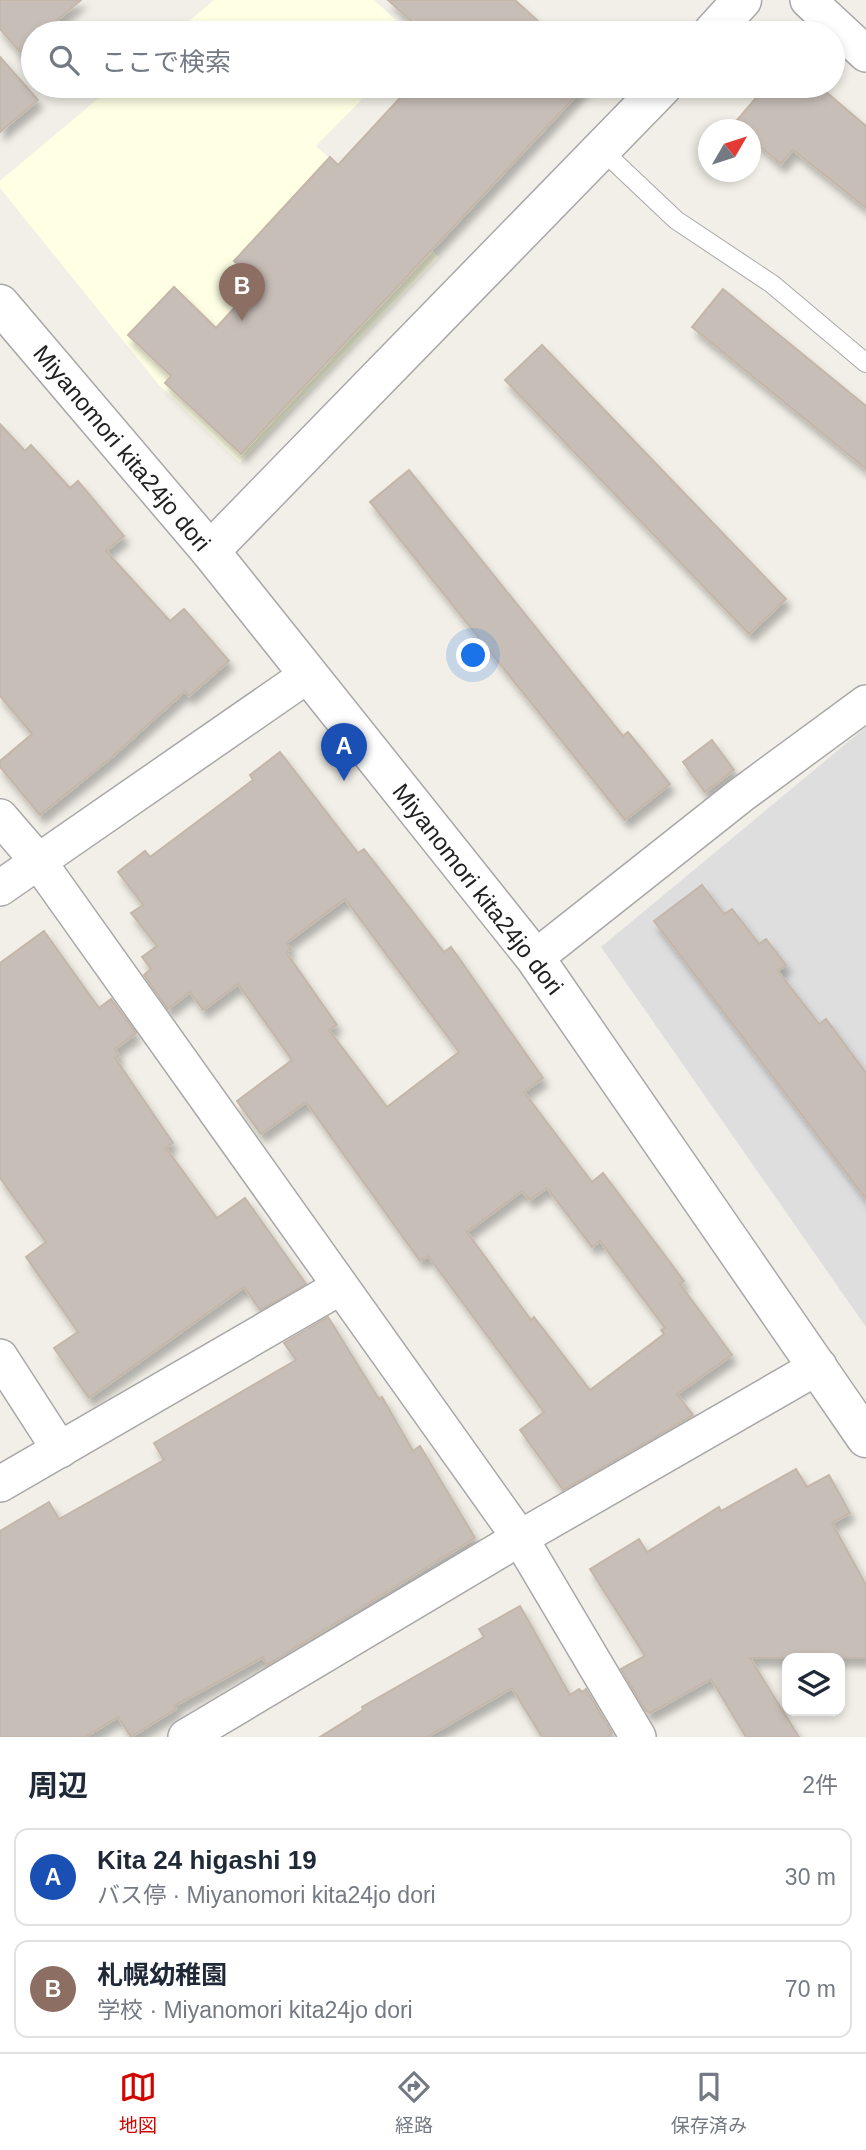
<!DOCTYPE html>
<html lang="ja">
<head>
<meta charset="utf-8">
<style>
  :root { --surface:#fff; --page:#f2f2f3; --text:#1f2937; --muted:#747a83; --line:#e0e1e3; --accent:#d20600 }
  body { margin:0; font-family:Helvetica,"Noto Sans JP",sans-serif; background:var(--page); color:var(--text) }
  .controls { position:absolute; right:21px; bottom:21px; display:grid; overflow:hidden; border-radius:14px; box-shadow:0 4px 10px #0003 }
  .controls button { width:63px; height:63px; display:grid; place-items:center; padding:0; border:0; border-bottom:2px solid var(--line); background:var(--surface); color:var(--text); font:35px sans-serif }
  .compass { position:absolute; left:698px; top:119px; width:63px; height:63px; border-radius:50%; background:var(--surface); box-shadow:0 4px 10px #0003; rotate:51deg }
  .you { position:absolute; left:474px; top:656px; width:24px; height:24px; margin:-18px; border:5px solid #fff; border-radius:50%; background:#1a73e8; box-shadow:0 0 0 10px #1a73e833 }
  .badge { display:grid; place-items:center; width:46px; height:46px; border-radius:50%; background:var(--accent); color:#fff; font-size:23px; font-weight:700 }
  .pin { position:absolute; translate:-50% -58px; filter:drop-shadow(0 2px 4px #0008) }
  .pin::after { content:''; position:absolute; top:37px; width:24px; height:21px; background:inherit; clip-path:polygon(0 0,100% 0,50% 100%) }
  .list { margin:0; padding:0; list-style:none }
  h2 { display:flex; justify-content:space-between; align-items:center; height:91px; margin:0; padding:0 28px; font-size:30px }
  h2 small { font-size:23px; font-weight:400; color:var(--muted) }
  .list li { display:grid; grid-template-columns:46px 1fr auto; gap:21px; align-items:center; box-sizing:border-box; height:98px; margin:0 14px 14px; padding:0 14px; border:2px solid var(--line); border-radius:14px }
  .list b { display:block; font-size:26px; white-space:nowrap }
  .list p { margin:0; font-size:23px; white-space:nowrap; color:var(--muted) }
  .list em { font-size:23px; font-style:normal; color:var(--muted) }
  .icon { flex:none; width:38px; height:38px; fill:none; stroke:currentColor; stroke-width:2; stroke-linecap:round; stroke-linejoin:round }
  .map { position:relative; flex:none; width:866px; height:1737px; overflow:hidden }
  .search { position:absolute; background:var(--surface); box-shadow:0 4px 10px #0003; left:21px; right:21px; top:21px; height:77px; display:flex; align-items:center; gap:18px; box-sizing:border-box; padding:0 24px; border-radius:38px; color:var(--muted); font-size:26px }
  .sheet { height:315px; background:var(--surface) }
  nav { display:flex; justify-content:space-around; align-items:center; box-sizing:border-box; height:98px; border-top:2px solid var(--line); background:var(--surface); font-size:19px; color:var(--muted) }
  nav a { display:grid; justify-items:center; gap:4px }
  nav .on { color:var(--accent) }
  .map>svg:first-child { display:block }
  .residential { fill:#dfdede }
  .education { fill:#feffe3 }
  .building { fill:#c7beb7; stroke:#c4b6a9; stroke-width:2; fill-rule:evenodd; filter:url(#shadow) }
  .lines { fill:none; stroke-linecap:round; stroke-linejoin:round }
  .service-casing { stroke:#a8a8a8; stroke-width:20 }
  .minor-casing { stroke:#a8a8a8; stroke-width:38 }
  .tertiary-casing { stroke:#a8a8a8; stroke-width:41 }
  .service { stroke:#fff; stroke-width:18 }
  .minor { stroke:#fff; stroke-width:35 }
  .tertiary { stroke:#fff; stroke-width:38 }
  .labels { text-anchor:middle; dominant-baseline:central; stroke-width:5; stroke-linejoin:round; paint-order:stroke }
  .street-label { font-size:24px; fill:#212121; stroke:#fff }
</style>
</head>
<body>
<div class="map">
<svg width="866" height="1737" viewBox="0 0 866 1737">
  <defs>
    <filter id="shadow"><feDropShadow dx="4.5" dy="8" stdDeviation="3.5" flood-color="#0004"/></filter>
  </defs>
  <rect width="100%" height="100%" fill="#f2efe8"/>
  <polygon class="residential" points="866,727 866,1327 601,947"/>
  <g class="education">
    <polygon points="214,0 374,0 410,33 175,33"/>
    <polygon points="113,86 375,86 316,146 439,257 240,463 159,385 0,188 0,181"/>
  </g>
  <g class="building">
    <polygon points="0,0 81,0 42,33 33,33 33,41 20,52 0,29"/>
    <polygon points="388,0 515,0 551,33 424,33"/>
    <polygon points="0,57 38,100 0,132"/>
    <polygon points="411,86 585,86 241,454 165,383 171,376 128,335 174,287 216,328 257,283 234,261 330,157 338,165"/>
    <polygon points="766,86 819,86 866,126 866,208 793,150 781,164 751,139 751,130 739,130 733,125"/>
    <polygon points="723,289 866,406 866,469 692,327"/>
    <polygon points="542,345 786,599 749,634 505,380"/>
    <polygon points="0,424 25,451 31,445 70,488 78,481 124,536 106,551 170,621 184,609 229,661 189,696 185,691 112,757 40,815 0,767 0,761 32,734 0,696"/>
    <polygon points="409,470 623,736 628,732 670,784 625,820 370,502"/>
    <polygon points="712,740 734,770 705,792 683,762"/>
    <path d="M280 752 358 853 364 849 444 952 451 947 543 1078 524 1092 592 1182 603 1173 684 1281 680 1284 732 1355 677 1394 693 1415 563 1490 520 1430 544 1412 428 1256 420 1261 306 1102 261 1134 237 1101 292 1060 238 984 203 1010 190 992 168 1009 144 975 151 969 142 957 157 946 131 913 143 905 118 872 145 851 150 857 253 780 250 775ZM345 899 459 1052 387 1107 329 1030 337 1025 286 952 291 949 286 943ZM547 1188 592 1247 600 1241 665 1328 661 1330 664 1334 590 1390 534 1317 531 1320 467 1232 522 1191 530 1200Z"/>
    <polygon points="702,885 724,914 732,909 759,944 766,939 786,965 778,971 819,1024 826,1019 866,1073 866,1199 654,921"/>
    <polygon points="44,931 99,1008 111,999 136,1033 115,1049 119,1056 115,1058 173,1143 166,1148 217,1218 245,1198 306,1284 260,1310 244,1287 89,1398 54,1348 78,1332 26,1257 46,1242 0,1178 0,963"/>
    <polygon points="328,1317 379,1399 382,1397 413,1451 420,1446 475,1538 267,1665 263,1657 174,1706 176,1709 131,1737 118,1717 85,1737 0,1737 0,1531 49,1502 59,1519 164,1460 154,1443 296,1360 284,1343"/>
    <polygon points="796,1469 807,1487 829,1475 850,1513 832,1523 866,1585 866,1658 750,1658 799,1737 746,1737 711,1679 650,1713 646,1711 621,1669 645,1656 590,1569 639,1539 647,1552 719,1507 721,1511"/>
    <polygon points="520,1606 570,1695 579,1689 582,1692 586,1689 612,1733 607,1737 542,1737 512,1688 427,1737 320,1737 363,1710 362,1707 484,1637 479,1629"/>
  </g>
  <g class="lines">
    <g class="service-casing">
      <polyline id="service" points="602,150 676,220 772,284 866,363"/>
    </g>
    <g class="minor-casing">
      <g id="minor">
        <polyline points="808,0 866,54"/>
        <polyline points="0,817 38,861 520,1538 638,1737"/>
        <polyline points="0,888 309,674"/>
        <polyline points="535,958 741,795 866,703"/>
        <polyline points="0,1357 60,1450"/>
        <polyline points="0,1484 340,1287"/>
        <polyline points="186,1737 520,1538 819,1366"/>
      </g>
    </g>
    <g class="tertiary-casing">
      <g id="tertiary">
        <polyline points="712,33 742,0"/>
        <polyline points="0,304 210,551 535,958 866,1438"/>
        <polyline points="210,551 663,86"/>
      </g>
    </g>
    <use href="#service" class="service"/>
    <use href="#minor" class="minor"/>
    <use href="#tertiary" class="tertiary"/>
  </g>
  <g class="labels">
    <g class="street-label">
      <text transform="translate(122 448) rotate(50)">Miyanomori kita24jo dori</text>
      <text transform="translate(478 889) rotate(52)">Miyanomori kita24jo dori</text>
    </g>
  </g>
</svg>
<div class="controls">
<button><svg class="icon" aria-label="layers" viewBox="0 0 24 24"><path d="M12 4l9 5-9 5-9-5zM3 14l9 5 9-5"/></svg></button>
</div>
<svg class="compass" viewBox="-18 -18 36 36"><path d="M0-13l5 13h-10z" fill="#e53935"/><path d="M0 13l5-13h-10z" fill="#747a83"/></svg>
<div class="you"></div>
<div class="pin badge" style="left:344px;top:781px;background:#1a4fb4">A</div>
<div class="pin badge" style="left:242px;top:321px;background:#8d6e63">B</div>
<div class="search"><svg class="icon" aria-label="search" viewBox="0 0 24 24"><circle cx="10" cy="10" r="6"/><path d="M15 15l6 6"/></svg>ここで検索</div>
</div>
<section class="sheet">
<h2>周辺<small>2件</small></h2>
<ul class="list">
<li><span class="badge" style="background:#1a4fb4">A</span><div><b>Kita 24 higashi 19</b><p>バス停 · Miyanomori kita24jo dori</p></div><em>30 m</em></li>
<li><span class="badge" style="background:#8d6e63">B</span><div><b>札幌幼稚園</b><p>学校 · Miyanomori kita24jo dori</p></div><em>70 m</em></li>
</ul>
</section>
<nav>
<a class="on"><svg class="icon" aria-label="map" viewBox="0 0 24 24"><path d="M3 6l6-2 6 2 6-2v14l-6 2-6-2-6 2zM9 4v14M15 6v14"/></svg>地図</a>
<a><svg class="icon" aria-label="directions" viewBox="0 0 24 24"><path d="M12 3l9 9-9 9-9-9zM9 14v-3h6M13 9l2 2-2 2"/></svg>経路</a>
<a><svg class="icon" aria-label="saved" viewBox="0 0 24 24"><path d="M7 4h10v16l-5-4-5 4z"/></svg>保存済み</a>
</nav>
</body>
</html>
